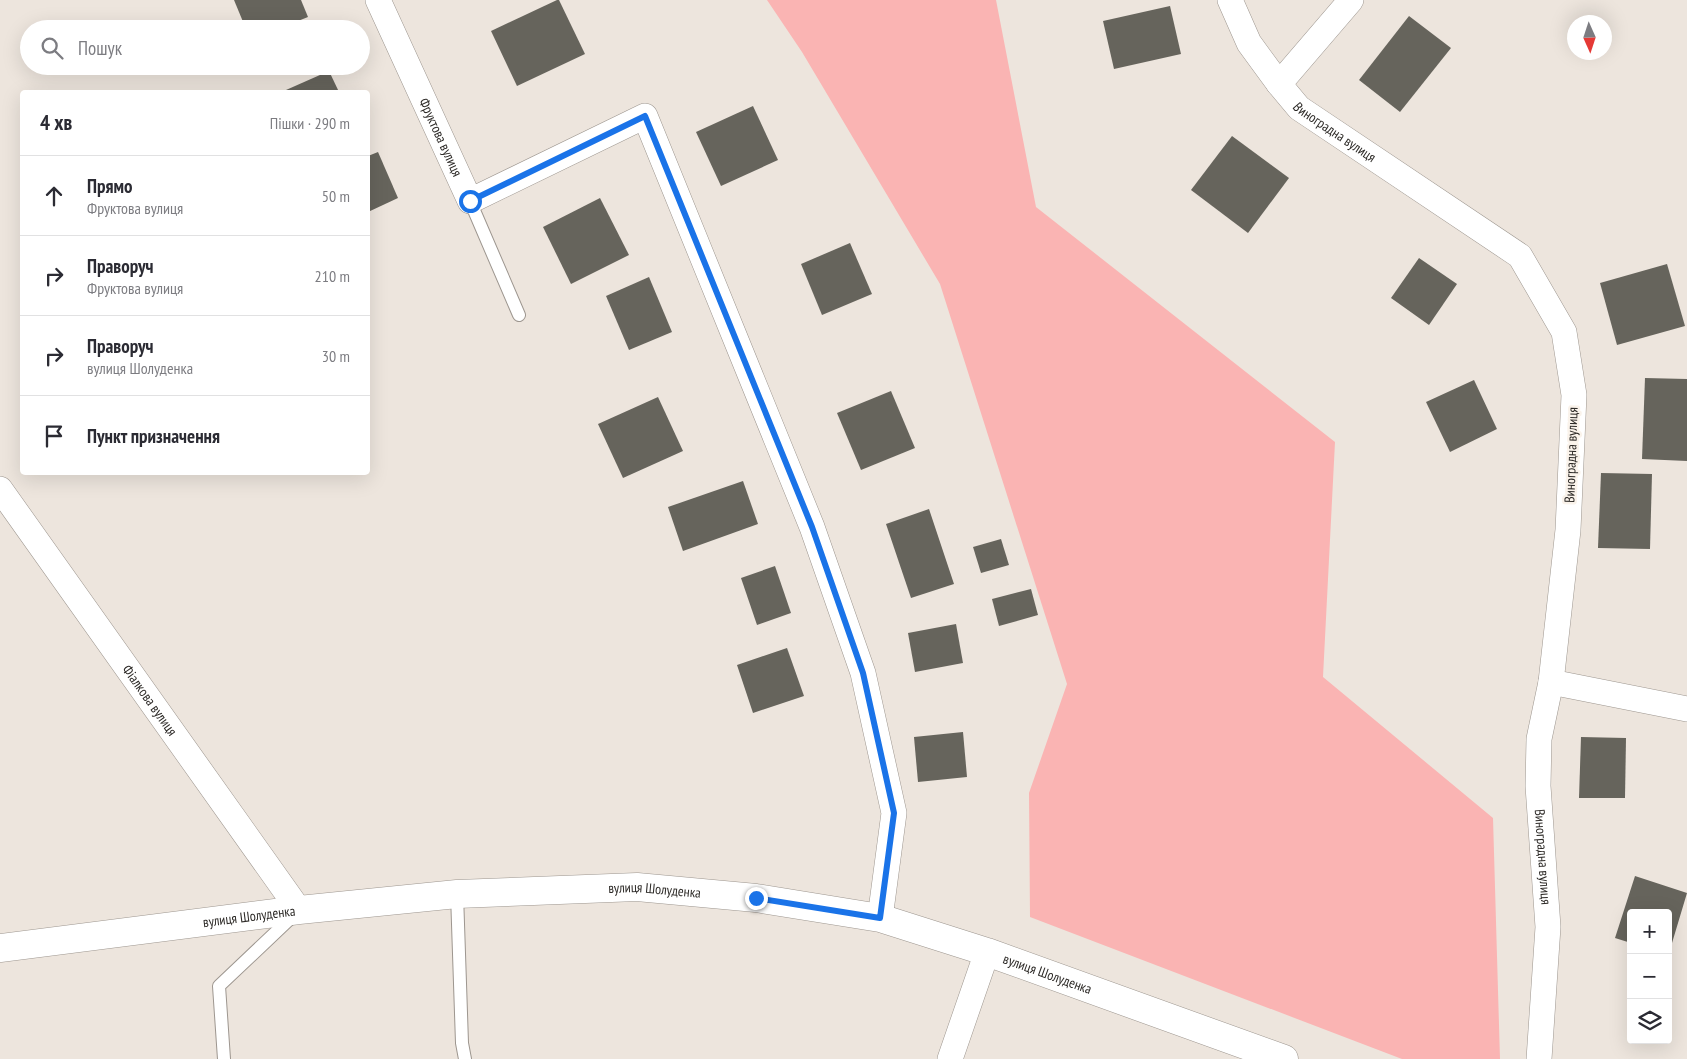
<!DOCTYPE html>
<html lang="uk">
<head>
<meta charset="utf-8">
<style>
  :root { --surface:#fff; --page:#f7f7f7; --text:#2b2b33; --muted:#7c7c81; --line:#e1e1e2 }
  body { margin:0; font-family:"PT Sans Narrow",sans-serif; background:var(--page); color:var(--text) }
  .controls { position:absolute; right:15px; bottom:15px; display:grid; overflow:hidden; border-radius:5px; box-shadow:0 5px 20px #0002 }
  .controls button { width:45px; height:45px; display:grid; place-items:center; padding:0; border:0; border-bottom:1px solid var(--line); background:var(--surface); color:var(--text); font:25px sans-serif }
  .compass { position:absolute; left:1567px; top:15px; width:45px; height:45px; border-radius:50%; background:var(--surface); box-shadow:0 5px 20px #0002; rotate:177deg }
  .stop { position:absolute; width:15px; height:15px; margin:-11px; border:4px solid #1a73e8; border-radius:50%; background:#fff }
  .stop.end { background:#1a73e8; border-color:#fff; box-shadow:0 1px 5px #0008 }
  .list { margin:0; padding:0; list-style:none }
  h2 { display:flex; justify-content:space-between; align-items:center; height:65px; margin:0; padding:0 20px; font-size:21px }
  h2 small { font-size:16px; font-weight:400; color:var(--muted) }
  .list li { display:grid; grid-template-columns:32px 1fr auto; gap:15px; align-items:center; box-sizing:border-box; height:80px; padding:0 20px; border-top:1px solid var(--line) }
  .list b { display:block; font-size:19px; white-space:nowrap }
  .list p { margin:0; font-size:16px; white-space:nowrap; color:var(--muted) }
  .list em { font-size:16px; font-style:normal; color:var(--muted) }
  .icon { flex:none; width:28px; height:28px; fill:none; stroke:currentColor; stroke-width:2; stroke-linecap:round; stroke-linejoin:round }
  .map { position:relative; flex:none; width:1687px; height:1059px; overflow:hidden }
  .search { position:absolute; background:var(--surface); box-shadow:0 5px 20px #0002; left:20px; top:20px; width:350px; height:55px; display:flex; align-items:center; gap:12px; box-sizing:border-box; padding:0 18px; border-radius:28px; color:var(--muted); font-size:19px }
  .panel { position:absolute; background:var(--surface); box-shadow:0 5px 20px #0002; left:20px; top:90px; width:350px; height:385px; border-radius:5px }
  .map>svg:first-child { display:block }
  .green { fill:#fab4b3 }
  .building { fill:#66645c }
  .lines { fill:none; stroke-linecap:round; stroke-linejoin:round }
  .lane-casing { stroke:#9d968f; stroke-width:14 }
  .street-casing { stroke:#9d968f; stroke-width:26 }
  .secondary-casing { stroke:#9d968f; stroke-width:29 }
  .lane { stroke:#fff; stroke-width:12 }
  .street { stroke:#fff; stroke-width:25 }
  .secondary { stroke:#fff; stroke-width:28 }
  .route { stroke:#1a73e8; stroke-width:6 }
  .labels { text-anchor:middle; dominant-baseline:central; stroke-width:5; stroke-linejoin:round; paint-order:stroke }
  .street-label { font-size:14px; fill:#2d2a27; stroke:#faf3eb }
</style>
</head>
<body>
<div class="map">
<svg width="1687" height="1059" viewBox="0 0 1687 1059">
  <rect width="100%" height="100%" fill="#ede5dd"/>
  <polygon class="green" points="767,0 996,0 1036,207 1335,442 1323,677 1493,818 1500,1059 1402,1059 1030,917 1029,793 1067,684 940,284 802,52"/>
  <g class="building">
    <polygon points="234,0 301,0 308,17 278,29 246,29"/>
    <polygon points="557,0 559,0 585,54 517,86 491,31"/>
    <polygon points="1170,6 1181,54 1114,69 1103,21"/>
    <polygon points="1409,16 1451,48 1400,112 1359,80"/>
    <polygon points="329,71 339,92 287,92 286,90"/>
    <polygon points="753,106 778,160 721,186 696,132"/>
    <polygon points="1232,136 1289,178 1248,233 1191,190"/>
    <polygon points="378,152 398,198 368,212 368,156"/>
    <polygon points="600,198 629,255 571,284 543,227"/>
    <polygon points="850,243 872,294 822,315 801,264"/>
    <polygon points="1419,258 1457,284 1429,325 1391,298"/>
    <polygon points="1667,264 1685,326 1617,345 1600,283"/>
    <polygon points="649,277 672,332 629,350 606,296"/>
    <polygon points="1645,378 1687,379 1687,461 1642,459"/>
    <polygon points="1474,380 1497,429 1450,452 1426,402"/>
    <polygon points="891,391 915,448 861,470 837,413"/>
    <polygon points="658,397 683,451 623,478 598,424"/>
    <polygon points="1601,473 1652,474 1650,549 1598,548"/>
    <polygon points="743,481 758,524 683,551 668,507"/>
    <polygon points="929,509 954,584 911,598 886,524"/>
    <polygon points="1001,539 1009,565 981,573 973,547"/>
    <polygon points="775,566 791,613 757,625 741,578"/>
    <polygon points="1031,589 1038,615 999,626 992,599"/>
    <polygon points="956,624 963,663 915,672 908,633"/>
    <polygon points="787,648 804,696 753,713 737,665"/>
    <polygon points="963,732 967,777 918,782 914,737"/>
    <polygon points="1581,737 1626,738 1625,798 1579,798"/>
    <polygon points="1635,876 1687,893 1669,953 1668,913 1631,913 1631,943 1615,938"/>
  </g>
  <g class="lines">
    <g class="lane-casing">
      <g id="lane">
        <polyline points="470,201 519,315"/>
        <polyline points="457,894 462,1043 465,1059"/>
        <polyline points="224,1059 219,986 294,915"/>
      </g>
    </g>
    <g class="street-casing">
      <g id="street">
        <path id="s1" d="M378 0 470 201 645 116 812 527 863 673 894 813 880 918"/>
        <path id="s2" d="M1230 0 1249 43 1279 84 1299 108 1520 256 1564 332 1574 395 1568 530 1551 682 1539 739 1538 786 1548 927 1539 1059"/>
        <polyline points="1279,84 1351,0"/>
        <path id="s3" d="M0 489 299 910"/>
        <polyline points="1551,682 1687,709"/>
        <polyline points="950,1059 987,952"/>
      </g>
    </g>
    <g class="secondary-casing">
      <g id="secondary">
        <path id="s4" d="M0 948 299 910 457 894 637 887 756 898 880 918 987 952 1284 1059"/>
      </g>
    </g>
    <use href="#lane" class="lane"/>
    <use href="#street" class="street"/>
    <use href="#secondary" class="secondary"/>
  </g>
  <g class="lines">
    <polyline class="route" points="470,201 645,116 812,527 863,673 894,813 880,918 756,898"/>
  </g>
  <g class="labels">
    <g class="street-label">
      <text stroke="none"><textPath href="#s2" startOffset="172">Виноградна вулиця</textPath></text>
      <text stroke="none"><textPath href="#s1" startOffset="151">Фруктова вулиця</textPath></text>
      <text transform="translate(1571 455) rotate(-88)">Виноградна вулиця</text>
      <text stroke="none"><textPath href="#s3" startOffset="259">Фіалкова вулиця</textPath></text>
      <text stroke="none"><textPath href="#s2" startOffset="1011">Виноградна вулиця</textPath></text>
      <text stroke="none"><textPath href="#s4" startOffset="658">вулиця Шолуденка</textPath></text>
      <text stroke="none"><textPath href="#s4" startOffset="251">вулиця Шолуденка</textPath></text>
      <text stroke="none"><textPath href="#s4" startOffset="1062">вулиця Шолуденка</textPath></text>
    </g>
  </g>
</svg>
<div class="controls">
<button>+</button>
<button>−</button>
<button><svg class="icon" aria-label="layers" viewBox="0 0 24 24"><path d="M12 4l9 5-9 5-9-5zM3 14l9 5 9-5"/></svg></button>
</div>
<svg class="compass" viewBox="-18 -18 36 36"><path d="M0-13l5 13h-10z" fill="#e53935"/><path d="M0 13l5-13h-10z" fill="#7c7c81"/></svg>
<div class="stop" style="left:470px;top:201px"></div>
<div class="stop end" style="left:756px;top:898px"></div>
<div class="search"><svg class="icon" aria-label="search" viewBox="0 0 24 24"><circle cx="10" cy="10" r="6"/><path d="M15 15l6 6"/></svg>Пошук</div>
<section class="panel">
<h2>4 хв<small>Пішки · 290 m</small></h2>
<ul class="list">
<li><svg class="icon" aria-label="ahead" viewBox="0 0 24 24"><path d="M12 20V5M6 11l6-6 6 6"/></svg><div><b>Прямо</b><p>Фруктова вулиця</p></div><em>50 m</em></li>
<li><svg class="icon" aria-label="right" viewBox="0 0 24 24"><path d="M7 20v-9h11M14 6l5 5-5 5"/></svg><div><b>Праворуч</b><p>Фруктова вулиця</p></div><em>210 m</em></li>
<li><svg class="icon" aria-label="right" viewBox="0 0 24 24"><path d="M7 20v-9h11M14 6l5 5-5 5"/></svg><div><b>Праворуч</b><p>вулиця Шолуденка</p></div><em>30 m</em></li>
<li><svg class="icon" aria-label="arrive" viewBox="0 0 24 24"><path d="M6 21V4h12l-3 4 3 4H6"/></svg><div><b>Пункт призначення</b></div></li>
</ul>
</section>
</div>
</body>
</html>
